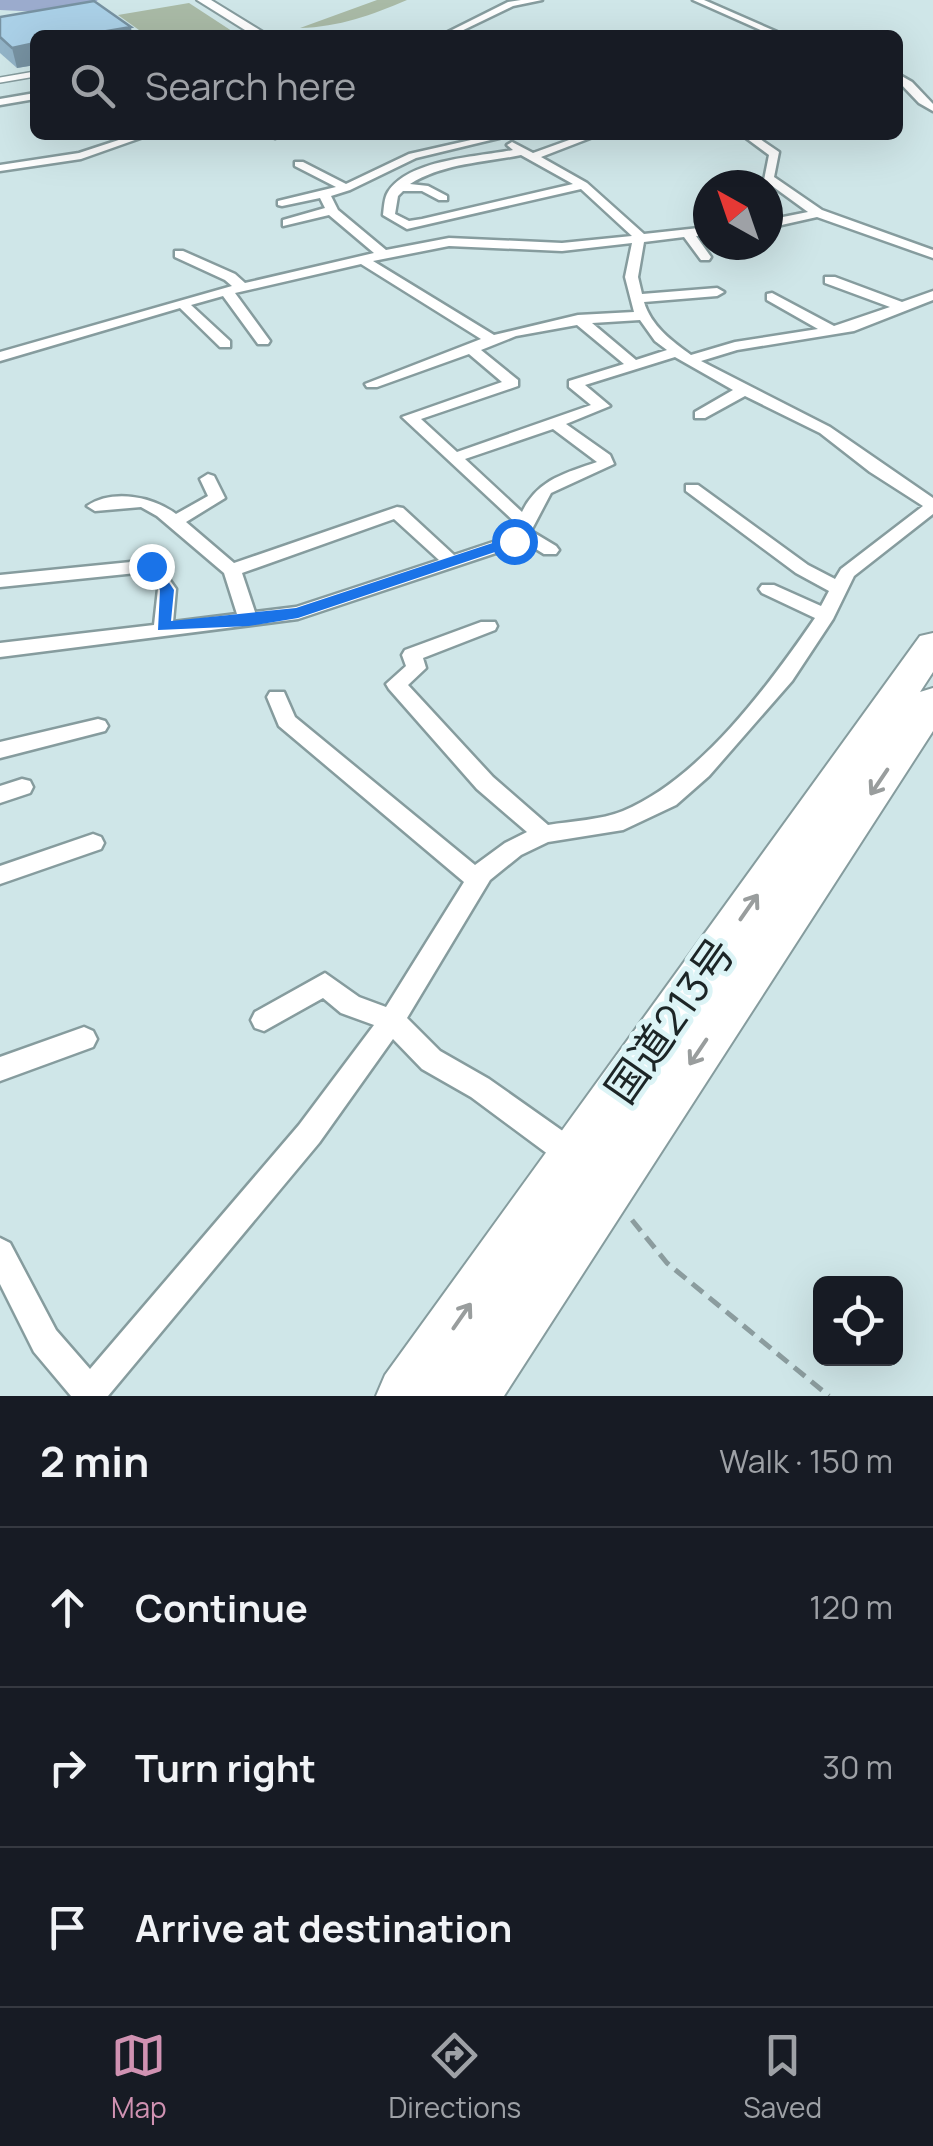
<!DOCTYPE html>
<html lang="en">
<head>
<meta charset="utf-8">
<style>
  :root { --surface:#171b24; --page:#20242c; --text:#f1f3f6; --muted:#9ea1a6; --line:#363941; --accent:#d092b2 }
  body { margin:0; font-family:Manrope,"Noto Sans JP",sans-serif; background:var(--page); color:var(--text) }
  .controls { position:absolute; right:30px; bottom:30px; display:grid; overflow:hidden; border-radius:15px; box-shadow:0 10px 40px #0002 }
  .controls button { width:90px; height:90px; display:grid; place-items:center; padding:0; border:0; border-bottom:2px solid var(--line); background:var(--surface); color:var(--text); font:50px sans-serif }
  .compass { position:absolute; left:693px; top:170px; width:90px; height:90px; border-radius:50%; background:var(--surface); box-shadow:0 10px 40px #0002; rotate:320deg }
  .stop { position:absolute; width:30px; height:30px; margin:-22px; border:8px solid #1a73e8; border-radius:50%; background:#fff }
  .stop.end { background:#1a73e8; border-color:#fff; box-shadow:0 2px 10px #0008 }
  .list { margin:0; padding:0; list-style:none }
  h2 { display:flex; justify-content:space-between; align-items:center; height:130px; margin:0; padding:0 40px; font-size:42px }
  h2 small { font-size:32px; font-weight:400; color:var(--muted) }
  .list li { display:grid; grid-template-columns:65px 1fr auto; gap:30px; align-items:center; box-sizing:border-box; height:160px; padding:0 40px; border-top:2px solid var(--line) }
  .list b { display:block; font-size:38px; white-space:nowrap }
  .list em { font-size:32px; font-style:normal; color:var(--muted) }
  .icon { flex:none; width:55px; height:55px; fill:none; stroke:currentColor; stroke-width:2; stroke-linecap:round; stroke-linejoin:round }
  .map { position:relative; flex:none; width:933px; height:1396px; overflow:hidden }
  .search { position:absolute; background:var(--surface); box-shadow:0 10px 40px #0002; left:30px; right:30px; top:30px; height:110px; display:flex; align-items:center; gap:25px; box-sizing:border-box; padding:0 35px; border-radius:15px; color:var(--muted); font-size:38px }
  .sheet { height:610px; background:var(--surface) }
  nav { display:flex; justify-content:space-around; align-items:center; box-sizing:border-box; height:140px; border-top:2px solid var(--line); background:var(--surface); font-size:28px; color:var(--muted) }
  nav a { display:grid; justify-items:center; gap:5px }
  nav .on { color:var(--accent) }
  .map>svg:first-child { display:block }
  .green { fill:#a9baa6 }
  .lines { fill:none; stroke-linecap:round; stroke-linejoin:round }
  .river { fill:#9babcd; fill-rule:evenodd }
  .lane-casing { stroke:#869c9e; stroke-width:8 }
  .street-casing { stroke:#869c9e; stroke-width:5 }
  .secondary-casing { stroke:#869c9e; stroke-width:4 }
  .highway-casing { stroke:#869c9e; stroke-width:4 }
  .path { stroke:#8b9c9e; stroke-width:5; stroke-dasharray:14 8; stroke-linecap:butt }
  .lane { stroke:#fff; stroke-width:5 }
  .street { fill:#fff; fill-rule:evenodd }
  .secondary { fill:#fff; fill-rule:evenodd }
  .highway { fill:#fff; fill-rule:evenodd }
  .wall { fill:#92b3c7 }
  .shaded-wall { fill:#7792a2 }
  .building { fill:#aad0e7; stroke:#7792a2; stroke-width:2.5 }
  .oneway { stroke:#999d9d }
  .route { fill:#1a73e8 }
  .labels { text-anchor:middle; dominant-baseline:central; stroke-width:10; stroke-linejoin:round; paint-order:stroke }
  .near-street-label { font-size:42px; fill:#1c2526; stroke:#dcf4f6 }
</style>
</head>
<body>
<div class="map">
<svg width="933" height="1396" viewBox="0 0 933 1396">
  <rect width="100%" height="100%" fill="#cfe6e8"/>
  <g class="green">
    <path d="M377 0H407C372 15 339 27 300 28Z"/>
    <polygon points="189,3 238,35 146,35 118,15"/>
  </g>
  <g class="lines">
    <path class="river" d="M0 0H98C75 17 28 11 0 10Z"/>
    <g class="lane-casing">
      <polyline id="lane" points="0,80 35,74"/>
    </g>
    <g class="street-casing">
      <g id="street">
        <polygon points="521,0 542,0 513,6 453,35 442,35 508,2"/>
        <polygon points="693,0 704,0 784,35 772,35"/>
        <polygon points="898,74 912,82 933,104 933,111 919,103 898,81"/>
        <polygon points="35,93 35,99 0,105 0,99"/>
        <polygon points="134,135 149,135 81,159 0,171 0,165 79,153"/>
        <polygon points="268,135 280,135 275,138"/>
        <path d="M493 135 503 137 416 158 350 190 331 196 338 210 386 250 449 238 562 243 632 236 581 189 407 229 383 215C384 208 384 198 388 192 409 159 478 157 513 150L507 145 512 142 533 153 583 135H598L541 157 587 183 644 234 708 227V235L696 236 711 257 709 260H701L684 237 644 242 638 277 642 294 717 288 724 292 717 296 644 302C651 326 672 341 691 355L735 342 818 329 767 300V294L772 293 834 326 890 307 825 283V277H835L902 302 933 291V300L854 331 737 350 701 361 830 427 933 498V514L854 576 833 619 792 681 709 776 676 805 623 830 548 842 521 855 490 880 407 1018 440 1051 489 1079 584 1146 588 1156 584 1166 574 1170 564 1166 471 1097 422 1069 393 1039 319 1143 108 1396H71L34 1352 0 1284V1238L10 1243 56 1330 90 1369 299 1125 374 1025 341 1013 323 998 264 1031 255 1028 251 1020 255 1012 325 973 359 997 386 1007 464 882 279 726 267 697 270 692H284L295 717 475 865 505 843 527 832 477 789 389 689 386 684 406 666 402 655 405 650 481 622H495L497 626 495 630 423 658 426 668 408 685 493 777 548 825C572 821 601 820 623 811 700 779 769 685 815 618L762 593 759 589 762 585H774L821 606 829 591 796 573 686 491V485H698L808 565 835 579 841 569 923 506 870 472 820 433 745 396 705 418H695V412L733 390 675 357 585 385 610 406 566 424 610 455 614 464 551 493 531 531 556 546 559 550 556 554H544L523 541 520 545 298 619 0 657V643L154 625 158 589 146 572 0 587V575L151 560 157 562 176 589 173 622 237 614 224 573 157 516 141 507 95 511 87 506C112 489 152 496 176 514L208 496 200 479 208 474 214 476 225 498 186 522 234 563 397 507 403 508 454 555 508 537 518 525 402 417 502 382 469 354 377 387H367L365 384 481 339 361 264 235 293 270 341 268 344H258L223 296 191 305 230 341V347H220L180 308 0 361V352L232 286 225 280 175 257V251H183L235 274 245 283 374 253 329 215 283 226V220L325 208 320 198 282 206 278 205V201L336 187 295 166V162H303L346 184 409 154ZM521 155 573 184 422 219 409 221 395 214 398 196 403 191H422L439 200H447V196L428 186 410 184C444 163 483 163 521 155ZM632 243 625 277 634 312 578 315 494 335 373 261 449 246 562 251ZM640 320 655 341 667 350 636 360 592 323ZM577 325 624 364 569 381V387L591 405 457 452 421 419 518 386V380L481 350 516 336ZM553 429 597 462C566 473 538 479 522 512L465 459ZM394 519 439 560 296 607 255 612 242 573Z"/>
        <polygon points="742,135 754,135 779,152 774,177 822,210 933,250 933,258 817,217 768,228 768,220 808,212 764,180 769,155"/>
        <polygon points="98,719 105,721 108,726 105,731 0,758 0,742"/>
        <polygon points="22,779 30,781 33,787 30,793 0,803 0,786"/>
        <polygon points="93,834 101,837 104,843 101,849 0,884 0,866"/>
        <polygon points="84,1027 93,1031 97,1039 93,1047 0,1081 0,1057"/>
      </g>
    </g>
    <g class="secondary-casing">
      <polygon id="secondary" points="197,0 211,0 268,35 253,35"/>
    </g>
    <g class="highway-casing">
      <polygon id="highway" points="933,633 933,672 920,692 933,688 933,731 504,1396 376,1396 385,1375 920,636"/>
    </g>
    <polyline class="path" points="632,1220 667,1263 829,1396"/>
    <use href="#lane" class="lane"/>
    <use href="#street" class="street"/>
    <use href="#secondary" class="secondary"/>
    <use href="#highway" class="highway"/>
  </g>
  <polygon class="wall" points="0,17 35,35 35,65 17,68 0,53"/>
  <g class="shaded-wall">
    <polygon points="131,27 132,35 83,35"/>
    <polygon points="35,43 35,65 17,68 12,48"/>
  </g>
  <polygon class="building" points="94,1 131,27 83,35 35,35 35,43 12,48 0,37 0,17"/>
  <defs><path id="oneway-shaft" d="M-6 0H5M1.5-3L5.5 0L1.5 3" fill="none" stroke-width="1.6" stroke-linecap="round" stroke-linejoin="round" transform="scale(2.5)"/></defs>
  <g class="oneway">
    <use href="#oneway-shaft" transform="translate(879 782) rotate(124)"/>
    <use href="#oneway-shaft" transform="translate(749 907) rotate(-55)"/>
    <use href="#oneway-shaft" transform="translate(698 1052) rotate(124)"/>
    <use href="#oneway-shaft" transform="translate(462 1316) rotate(-55)"/>
  </g>
  <polygon class="route" points="514,536 519,538 519,544 298,618 249,626 158,630 160,590 144,566 156,563 174,590 171,621 296,608"/>
  <g class="labels">
    <g class="near-street-label">
      <text transform="translate(669 1020) rotate(-55)">国道213号</text>
    </g>
  </g>
</svg>
<div class="controls">
<button><svg class="icon" aria-label="locate" viewBox="0 0 24 24"><circle cx="12" cy="12" r="6"/><path d="M12 2v4M12 18v4M2 12h4M18 12h4"/></svg></button>
</div>
<svg class="compass" viewBox="-18 -18 36 36"><path d="M0-13l5 13h-10z" fill="#e53935"/><path d="M0 13l5-13h-10z" fill="#9ea1a6"/></svg>
<div class="stop" style="left:514px;top:541px"></div>
<div class="stop end" style="left:151px;top:566px"></div>
<div class="search"><svg class="icon" aria-label="search" viewBox="0 0 24 24"><circle cx="10" cy="10" r="6"/><path d="M15 15l6 6"/></svg>Search here</div>
</div>
<section class="sheet">
<h2>2 min<small>Walk · 150 m</small></h2>
<ul class="list">
<li><svg class="icon" aria-label="ahead" viewBox="0 0 24 24"><path d="M12 20V5M6 11l6-6 6 6"/></svg><div><b>Continue</b></div><em>120 m</em></li>
<li><svg class="icon" aria-label="right" viewBox="0 0 24 24"><path d="M7 20v-9h11M14 6l5 5-5 5"/></svg><div><b>Turn right</b></div><em>30 m</em></li>
<li><svg class="icon" aria-label="arrive" viewBox="0 0 24 24"><path d="M6 21V4h12l-3 4 3 4H6"/></svg><div><b>Arrive at destination</b></div></li>
</ul>
</section>
<nav>
<a class="on"><svg class="icon" aria-label="map" viewBox="0 0 24 24"><path d="M3 6l6-2 6 2 6-2v14l-6 2-6-2-6 2zM9 4v14M15 6v14"/></svg>Map</a>
<a><svg class="icon" aria-label="directions" viewBox="0 0 24 24"><path d="M12 3l9 9-9 9-9-9zM9 14v-3h6M13 9l2 2-2 2"/></svg>Directions</a>
<a><svg class="icon" aria-label="saved" viewBox="0 0 24 24"><path d="M7 4h10v16l-5-4-5 4z"/></svg>Saved</a>
</nav>
</body>
</html>
